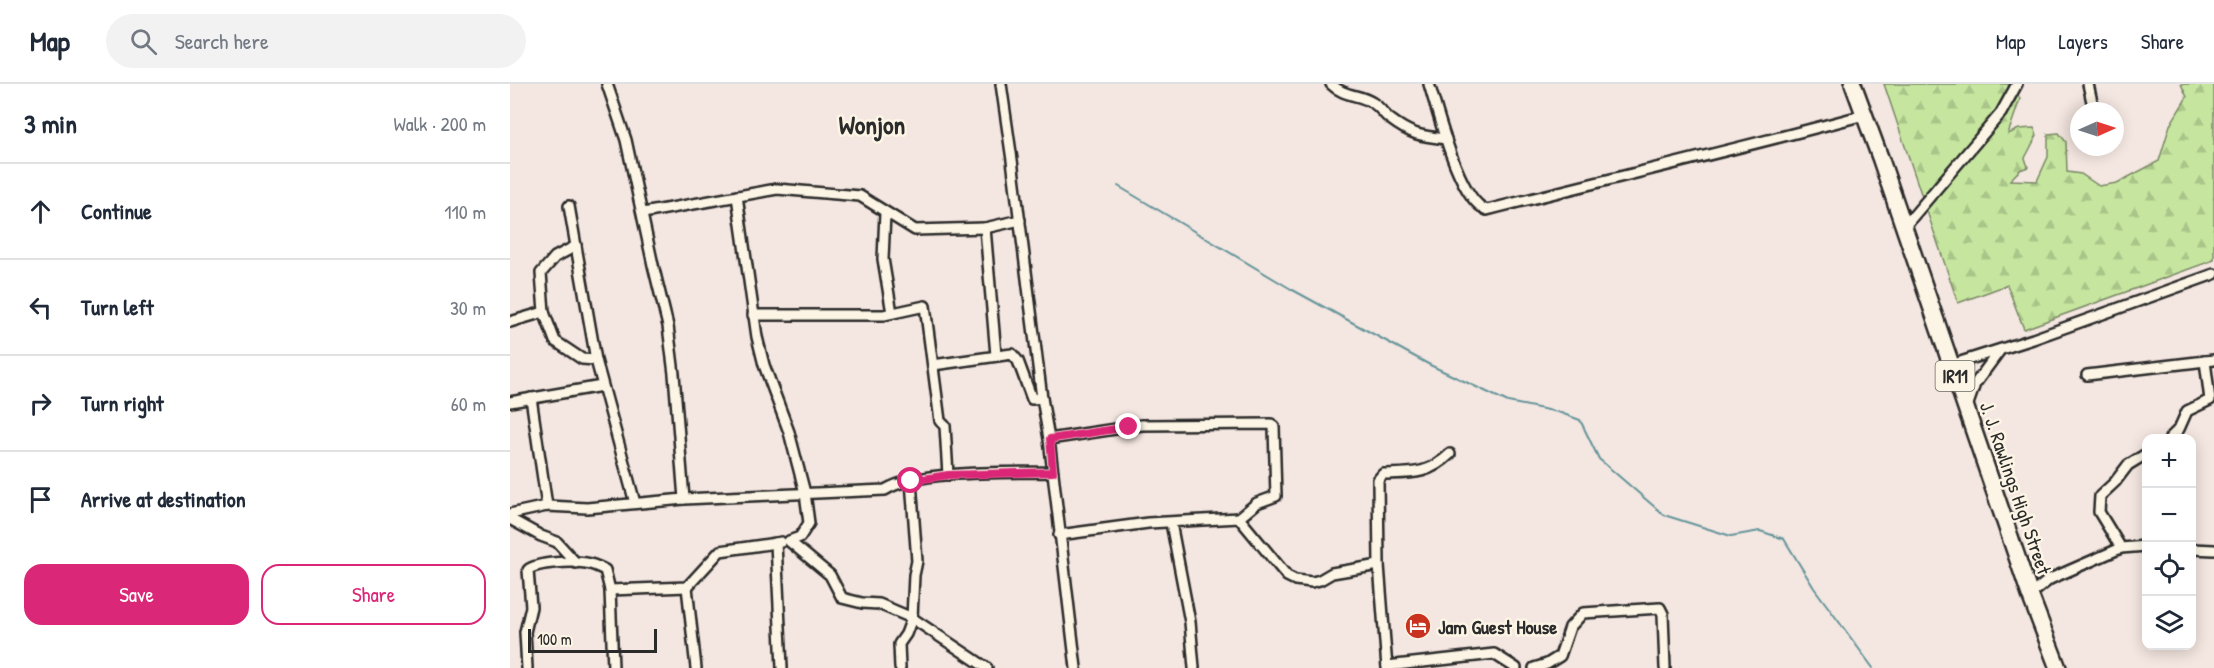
<!DOCTYPE html>
<html lang="en">
<head>
<meta charset="utf-8">
<style>
  :root { --surface:#fff; --page:#f2f2f3; --text:#1f2937; --muted:#747a83; --line:#e0e1e3; --accent:#db2777 }
  body { margin:0; font-family:"Patrick Hand",sans-serif; background:var(--page); color:var(--text) }
  .controls { position:absolute; right:18px; bottom:18px; display:grid; overflow:hidden; border-radius:12px; box-shadow:0 3px 15px #0003 }
  .controls button { width:54px; height:54px; display:grid; place-items:center; padding:0; border:0; border-bottom:2px solid var(--line); background:var(--surface); color:var(--text); font:30px sans-serif }
  .compass { position:absolute; left:1560px; top:18px; width:54px; height:54px; border-radius:50%; background:var(--surface); box-shadow:0 3px 15px #0003; rotate:87deg }
  .scale { position:absolute; left:18px; bottom:15px; width:129px; box-sizing:border-box; padding-left:6px; border:3px solid #2b2b2b; border-top:0; font-size:16px; line-height:21px; white-space:nowrap; color:#2b2b2b; -webkit-text-stroke:4px #fcf5e5; paint-order:stroke }
  .stop { position:absolute; width:18px; height:18px; margin:-14px; border:4px solid #db2777; border-radius:50%; background:#fff }
  .stop.end { background:#db2777; border-color:#fff; box-shadow:0 2px 6px #0008 }
  .list { margin:0; padding:0; list-style:none }
  h2 { display:flex; justify-content:space-between; align-items:center; height:78px; margin:0; padding:0 24px; font-size:26px }
  h2 small { font-size:20px; font-weight:400; color:var(--muted) }
  .list li { display:grid; grid-template-columns:39px 1fr auto; gap:18px; align-items:center; box-sizing:border-box; height:96px; padding:0 24px; border-top:2px solid var(--line) }
  .list b { display:block; font-size:22px; white-space:nowrap }
  .list em { font-size:20px; font-style:normal; color:var(--muted) }
  .actions { display:flex; gap:12px; padding:18px 24px }
  .actions a { flex:1; padding:14px 0; border:2px solid var(--accent); border-radius:18px; text-align:center; font-size:21px; color:var(--accent) }
  .actions .main { background:var(--accent); color:#fff }
  .icon { flex:none; width:33px; height:33px; fill:none; stroke:currentColor; stroke-width:2; stroke-linecap:round; stroke-linejoin:round }
  .map { position:relative; flex:none; width:1704px; height:584px; overflow:hidden }
  header { display:flex; align-items:center; gap:36px; box-sizing:border-box; height:84px; padding:0 30px; background:var(--surface); border-bottom:2px solid var(--line) }
  header strong { font-size:28px }
  nav { display:flex; gap:33px; margin-inline-start:auto; font-size:21px }
  .search { width:420px; height:54px; background:var(--page); display:flex; align-items:center; gap:15px; box-sizing:border-box; padding:0 21px; border-radius:33px; color:var(--muted); font-size:22px }
  main { display:flex }
  aside { flex:1; background:var(--surface) }
  .map>svg:first-child { display:block }
  .forest { fill:url(#forest-firs); stroke:#788865; stroke-width:1.5 }
  .lines { fill:none; stroke-linecap:round; stroke-linejoin:round }
  .stream { stroke:#65959b; stroke-width:2 }
  .street-casing { stroke:#2b2b2b; stroke-width:14 }
  .primary-casing { stroke:#2b2b2b; stroke-width:20 }
  .street { stroke:#fcf5e5; stroke-width:9 }
  .primary { stroke:#fcf5e5; stroke-width:15 }
  .route { stroke:#db2777; stroke-width:8 }
  .labels { text-anchor:middle; dominant-baseline:central; stroke-width:5; stroke-linejoin:round; paint-order:stroke }
  .shield { fill:#fcf5e5; stroke:#6a6863; stroke-width:1.5 }
  .shield-label { font-size:18px; font-weight:bold; fill:#2b2b2b }
  .street-label { font-size:20px; fill:#2b2b2b; stroke:#fcf5e5 }
  .poi-label { font-size:20px; font-weight:bold; fill:#2b2b2b; stroke:#fcf5e5; text-anchor:start }
  .district-label { font-size:26px; font-weight:bold; fill:#2b2b2b; stroke:#fcf5e5 }
</style>
</head>
<body>
<header>
<strong>Map</strong>
<div class="search"><svg class="icon" aria-label="search" viewBox="0 0 24 24"><circle cx="10" cy="10" r="6"/><path d="M15 15l6 6"/></svg>Search here</div>
<nav><a>Map</a><a>Layers</a><a>Share</a></nav>
</header>
<main>
<aside>
<h2>3 min<small>Walk · 200 m</small></h2>
<ul class="list">
<li><svg class="icon" aria-label="ahead" viewBox="0 0 24 24"><path d="M12 20V5M6 11l6-6 6 6"/></svg><div><b>Continue</b></div><em>110 m</em></li>
<li><svg class="icon" aria-label="left" viewBox="0 0 24 24"><path d="M17 20v-9H6M10 6l-5 5 5 5"/></svg><div><b>Turn left</b></div><em>30 m</em></li>
<li><svg class="icon" aria-label="right" viewBox="0 0 24 24"><path d="M7 20v-9h11M14 6l5 5-5 5"/></svg><div><b>Turn right</b></div><em>60 m</em></li>
<li><svg class="icon" aria-label="arrive" viewBox="0 0 24 24"><path d="M6 21V4h12l-3 4 3 4H6"/></svg><div><b>Arrive at destination</b></div></li>
</ul>
<div class="actions"><a class="main">Save</a><a>Share</a></div>
</aside>
<div class="map">
<svg width="1704" height="584" viewBox="0 0 1704 584">
  <defs>
    <pattern id="forest-firs" width="22" height="20" patternUnits="userSpaceOnUse" patternTransform="scale(1.5)"><rect width="22" height="20" fill="#c6e69f"/><path d="M5 1l3.5 6h-7zM16 11l3.5 6h-7z" fill="#aac589"/></pattern>
  </defs>
  <rect width="100%" height="100%" fill="#f4e6e0"/>
  <filter id="ink" filterUnits="userSpaceOnUse"><feTurbulence type="fractalNoise" baseFrequency=".0167" numOctaves="2"/><feDisplacementMap in="SourceGraphic" scale="12" xChannelSelector="R" yChannelSelector="G"/><feConvolveMatrix kernelMatrix="1 2 1 2 8 2 1 2 1" color-interpolation-filters="sRGB"/></filter>
  <g filter="url(#ink)">
    <polygon class="forest" points="1374,0 1497,0 1504,4 1510,15 1498,50 1509,45 1524,44 1527,51 1515,74 1518,83 1510,86 1500,96 1527,97 1538,73 1538,50 1549,49 1556,58 1557,88 1571,90 1589,102 1607,99 1649,77 1660,41 1677,13 1671,0 1704,0 1704,176 1514,245 1497,201 1448,219"/>
    <g class="lines">
      <polyline class="stream" points="608,102 781,205 920,281 998,318 1048,328 1070,336 1089,375 1154,431 1221,452 1250,447 1274,455 1304,504 1363,584"/>
      <g class="street-casing">
        <g id="street">
          <polyline points="97,0 116,56 143,181 158,242 164,290 174,415"/>
          <polyline points="491,0 502,76 532,314 539,355 566,584"/>
          <path d="M821 0C834 13 850 10 863 19 870 23 874 31 880 35 901 51 911 52 936 55"/>
          <path d="M919 0C928 28 949 117 977 126 1102 94 1229 65 1354 31"/>
          <polyline points="1578,0 1584,27"/>
          <polyline points="227,112 247,253 254,281 279,348 295,409 299,439 290,453 279,457 320,491 332,514 352,519 369,520 402,534 477,584"/>
          <polyline points="59,122 86,276 125,419"/>
          <polyline points="133,129 267,105 350,112 405,146 475,144"/>
          <polyline points="375,129 373,175 382,229"/>
          <polyline points="1394,143 1491,29 1507,0"/>
          <polyline points="34,228 31,189 45,173 66,162"/>
          <polyline points="243,231 374,231 415,222 430,337 435,342 438,391"/>
          <polyline points="0,238 34,228 45,257 72,275 86,276"/>
          <polyline points="486,271 475,144 510,136"/>
          <polyline points="423,281 502,270 508,277 522,315 532,314"/>
          <polyline points="1441,281 1523,255 1704,190"/>
          <polyline points="1577,291 1704,276"/>
          <polyline points="21,314 37,422"/>
          <polyline points="0,318 92,302"/>
          <polyline points="1457,323 1465,300 1490,266"/>
          <polyline points="1660,354 1669,345 1677,327 1700,316 1695,277"/>
          <polyline points="539,355 632,341 761,340 764,343 766,412 747,419 729,434"/>
          <path d="M0 430 37 422 77 424 174 415 375 406C409 385 501 389 543 388"/>
          <polyline points="0,435 31,452 47,458 66,479"/>
          <polyline points="661,439 680,538 684,584"/>
          <polyline points="549,451 638,439 729,434 777,492 785,496 802,498 810,496 822,489 869,481"/>
          <polyline points="271,458 266,459 272,584"/>
          <polyline points="1611,464 1636,462"/>
          <polyline points="1682,465 1704,466"/>
          <polyline points="177,503 186,584"/>
          <polyline points="100,506 177,503 210,467 266,459"/>
          <polyline points="1520,511 1540,495 1611,464 1589,428 1590,412 1605,398 1618,381 1636,370"/>
          <polyline points="877,582 984,570 1006,584"/>
          <path d="M17 584 15 548 21 523 18 486C27 478 63 477 76 479 83 480 89 483 95 486L100 506 103 584"/>
          <polyline points="390,584 389,560 396,550 402,534 404,491 407,477 401,397"/>
          <path d="M877 584 869 481 868 396 873 390C902 389 918 391 940 370"/>
          <polyline points="1024,584 1037,580 1050,572 1060,543 1073,529 1150,524 1153,530 1155,584"/>
        </g>
      </g>
      <g class="primary-casing">
        <polyline id="primary" points="1343,0 1371,76 1520,511 1548,584"/>
      </g>
      <use href="#street" class="street"/>
      <use href="#primary" class="primary"/>
    </g>
  </g>
  <g class="lines" filter="url(#ink)">
    <polyline class="route" points="401,397 438,391 543,388 540,355 619,343"/>
  </g>
  <defs>
    <g id="hotel-disc" transform="scale(1.35)"><circle r="9.5" fill="#c8321e" stroke="#fcf5e5"/><path d="M-6-4.5h1.5V1H6V5H4.5V3h-9V5H-6ZM-4 0a1.8 1.8 0 1 1 3.6 0ZM.5 0V-2.5h3Q6-2.5 6 0Z" fill="#fff"/></g>
  </defs>
  <g fill-rule="evenodd">
    <use href="#hotel-disc" x="908" y="542"/>
  </g>
  <g class="labels">
    <rect class="shield" x="1425.5" y="277" width="39" height="30" rx="4.5"/>
    <g class="shield-label">
      <text x="1445" y="292">IR11</text>
    </g>
    <g class="street-label">
      <text transform="translate(1506 404) rotate(71)">J. J. Rawlings High Street</text>
    </g>
    <g class="poi-label">
      <text x="928" y="542">Jam Guest House</text>
    </g>
    <g class="district-label">
      <text x="362" y="40">Wonjon</text>
    </g>
  </g>
</svg>
<div class="controls">
<button>+</button>
<button>−</button>
<button><svg class="icon" aria-label="locate" viewBox="0 0 24 24"><circle cx="12" cy="12" r="6"/><path d="M12 2v4M12 18v4M2 12h4M18 12h4"/></svg></button>
<button><svg class="icon" aria-label="layers" viewBox="0 0 24 24"><path d="M12 4l9 5-9 5-9-5zM3 14l9 5 9-5"/></svg></button>
</div>
<svg class="compass" viewBox="-18 -18 36 36"><path d="M0-13l5 13h-10z" fill="#e53935"/><path d="M0 13l5-13h-10z" fill="#747a83"/></svg>
<div class="scale">100 m</div>
<div class="stop" style="left:401px;top:397px"></div>
<div class="stop end" style="left:619px;top:343px"></div>
</div>
</main>
</body>
</html>
